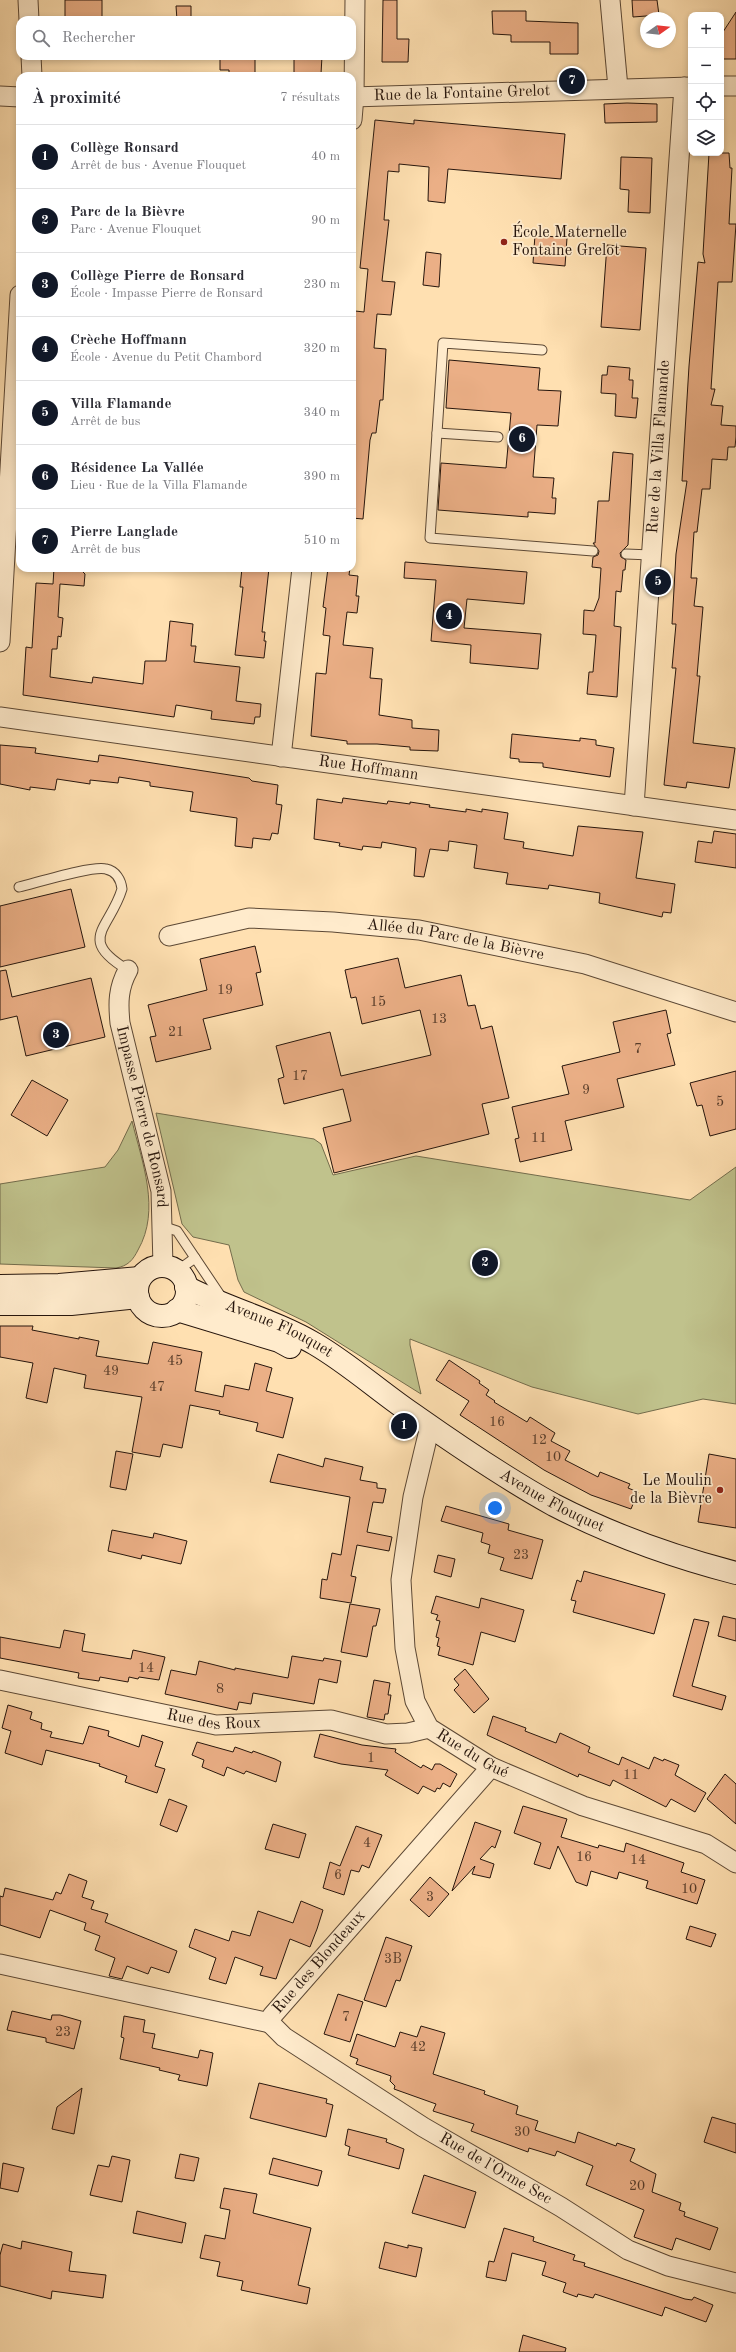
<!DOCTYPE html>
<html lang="fr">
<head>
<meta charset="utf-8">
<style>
  :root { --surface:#fff; --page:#f7f7f7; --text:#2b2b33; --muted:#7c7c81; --line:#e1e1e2; --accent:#111827 }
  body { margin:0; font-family:"Old Standard TT",serif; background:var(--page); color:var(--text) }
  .controls { position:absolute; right:12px; top:12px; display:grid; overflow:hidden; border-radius:8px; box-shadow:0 2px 6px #0003 }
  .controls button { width:36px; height:36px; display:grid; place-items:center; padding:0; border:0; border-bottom:1px solid var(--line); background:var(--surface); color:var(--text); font:20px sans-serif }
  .compass { position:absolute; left:640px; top:12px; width:36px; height:36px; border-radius:50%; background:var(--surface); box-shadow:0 2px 6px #0003; rotate:75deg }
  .you { position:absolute; left:495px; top:1508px; width:14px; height:14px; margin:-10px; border:3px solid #fff; border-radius:50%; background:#1a73e8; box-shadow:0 0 0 6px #1a73e833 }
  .badge { display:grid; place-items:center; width:26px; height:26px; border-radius:50%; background:var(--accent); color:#fff; font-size:13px; font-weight:700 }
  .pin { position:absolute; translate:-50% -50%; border:2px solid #fff; box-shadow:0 1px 4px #0006 }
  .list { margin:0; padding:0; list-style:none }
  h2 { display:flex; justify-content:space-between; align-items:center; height:52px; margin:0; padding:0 16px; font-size:17px }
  h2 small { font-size:13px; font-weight:400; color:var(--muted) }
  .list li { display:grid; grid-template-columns:26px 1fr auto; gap:12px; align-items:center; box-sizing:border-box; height:64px; padding:0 16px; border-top:1px solid var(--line) }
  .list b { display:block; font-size:15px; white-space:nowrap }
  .list p { margin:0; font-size:13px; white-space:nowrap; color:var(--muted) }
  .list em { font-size:13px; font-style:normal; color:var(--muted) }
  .icon { flex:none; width:22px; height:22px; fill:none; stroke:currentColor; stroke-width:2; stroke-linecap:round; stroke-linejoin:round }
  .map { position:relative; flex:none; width:736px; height:2352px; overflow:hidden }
  .search { position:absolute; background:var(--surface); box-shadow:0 2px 6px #0003; left:16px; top:16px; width:340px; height:44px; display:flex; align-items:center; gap:10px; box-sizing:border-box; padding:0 14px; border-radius:12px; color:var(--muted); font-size:15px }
  .panel { position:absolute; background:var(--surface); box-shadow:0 2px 6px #0003; left:16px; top:72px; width:340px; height:500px; border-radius:12px }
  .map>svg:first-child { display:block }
  .green { fill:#c0c28c; stroke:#736c4c }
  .building { fill:#ebaf86; stroke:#26150c }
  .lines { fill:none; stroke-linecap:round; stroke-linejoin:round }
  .service-casing { stroke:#5c4835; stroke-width:11 }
  .minor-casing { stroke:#5c4835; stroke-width:21 }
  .secondary-casing { stroke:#26150c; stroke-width:24 }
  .service { stroke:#ffebcc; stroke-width:9 }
  .minor { stroke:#ffebcc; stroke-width:19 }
  .secondary { stroke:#ffebcc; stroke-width:22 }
  .poi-dot { fill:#8f2418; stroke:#ffebcc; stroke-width:1.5 }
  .labels { text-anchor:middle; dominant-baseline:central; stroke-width:3.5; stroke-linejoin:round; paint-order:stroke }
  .number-label { font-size:14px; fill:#573c2a }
  .street-label { font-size:16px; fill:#26150c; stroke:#ffebcc }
  .poi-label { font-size:16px; fill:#26150c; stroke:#ffebcc; text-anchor:start }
</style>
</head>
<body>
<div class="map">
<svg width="736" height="2352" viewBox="0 0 736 2352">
  <rect width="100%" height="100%" fill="#ffe0b1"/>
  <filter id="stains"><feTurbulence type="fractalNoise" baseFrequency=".005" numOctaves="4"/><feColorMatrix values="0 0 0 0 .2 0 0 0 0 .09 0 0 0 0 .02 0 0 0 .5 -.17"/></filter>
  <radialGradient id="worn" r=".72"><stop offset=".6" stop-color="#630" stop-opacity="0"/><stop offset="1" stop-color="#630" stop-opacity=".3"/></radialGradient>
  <g class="green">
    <polygon points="156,1113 314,1139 321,1144 333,1175 416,1156 690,1200 736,1167 736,1404 703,1399 638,1414 532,1387 410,1339 410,1345 421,1394 306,1322 244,1292 238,1280 229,1245 193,1237 182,1224"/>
    <path d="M132 1121C142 1162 161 1210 138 1250 133 1260 128 1266 116 1268L0 1264V1184L105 1167 118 1150Z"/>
  </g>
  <g class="building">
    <rect x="65" y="0" width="37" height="20"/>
    <polygon points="383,0 397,0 397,39 409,39 408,62 382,62"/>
    <polygon points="632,0 657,0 659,15 633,17"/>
    <polygon points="176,6 191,6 191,20 177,20"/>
    <polygon points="492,11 526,11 526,21 578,23 578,54 550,54 550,42 511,42 511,35 493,34"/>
    <polygon points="736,12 736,59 721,59 721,35"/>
    <polygon points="220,56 255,56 255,73 229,73 229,70 220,70"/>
    <polygon points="294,56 322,56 321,74 294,73"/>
    <polygon points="627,103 657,104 657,122 605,123 604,104"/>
    <polygon points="375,120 414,124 414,120 565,134 561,179 448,169 445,203 428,201 429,167 399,164 399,172 388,171 384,220 389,220 382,281 395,282 391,315 377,314 374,348 386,349 383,400 380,400 376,433 372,433 370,440 363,519 352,518 352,341 355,311 364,312 368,269 360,268"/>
    <polygon points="709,153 729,153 730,168 732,168 729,224 736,224 732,282 718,282 711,389 715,389 711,405 723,406 721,425 736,426 736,437 735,447 728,447 727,460 712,459 710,489 702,489 697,532 694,532 691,578 697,578 694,606 703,607 697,676 700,676 693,743 735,748 729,788 687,782 686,788 664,785 676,668 672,668 676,624 672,624 676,554 687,481 682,481 689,366 698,262 705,263 703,254"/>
    <polygon points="621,157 652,158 650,213 628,212 629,190 620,189"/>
    <polygon points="535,235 567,238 565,266 533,263"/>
    <polygon points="607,245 646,248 640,330 601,327"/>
    <polygon points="426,252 441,254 439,287 423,285"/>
    <polygon points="449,360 540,368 538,390 561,391 558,426 537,425 533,477 554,478 552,498 556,498 555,514 528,512 528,517 438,510 441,463 506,468 511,413 446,408"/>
    <polygon points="608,366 630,368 629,380 633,380 633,384 632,398 638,398 636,418 615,416 616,394 601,393 602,375 607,375"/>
    <polygon points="613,452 633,454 628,545 620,553 621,557 626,560 625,570 623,570 621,592 616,591 614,626 621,627 617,697 587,694 589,672 593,672 596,635 583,634 584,610 594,611 599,598 601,568 592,567 593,557 598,555 599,551 593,543 595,543 598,501 609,501"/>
    <polygon points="405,562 527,572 524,604 467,599 464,628 541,634 538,669 470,663 471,645 431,641 436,580 404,578"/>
    <polygon points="54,568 79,568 85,574 84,586 60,584 58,617 63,618 61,637 58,636 57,649 52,649 50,677 92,683 93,677 143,684 145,661 166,661 170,621 193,624 191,646 196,646 194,662 240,667 236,701 261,704 260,717 255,717 254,724 211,719 212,711 176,705 174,717 23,695 26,647 32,648 36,583 53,584"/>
    <polygon points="242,568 269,568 262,632 265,632 264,641 266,641 264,658 235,655 243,587 240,587"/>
    <polygon points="328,568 350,568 349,575 358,576 356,596 359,596 357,613 347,612 343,645 373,648 370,678 382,679 379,715 412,720 412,728 439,730 438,751 410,750 410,747 377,744 347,744 347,741 311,736 316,673 326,674 330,636 323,635 326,608 323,607"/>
    <polygon points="512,734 580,741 580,738 596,740 596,745 614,748 610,777 543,767 543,763 519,762 519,759 510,758"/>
    <polygon points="0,745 36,748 35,753 98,762 99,755 114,757 249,778 252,781 278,785 276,804 282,805 278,834 272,833 270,840 253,838 252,848 235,846 237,818 190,811 193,792 150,786 150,782 119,777 118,783 90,780 90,784 57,779 55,790 30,787 30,790 0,784"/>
    <polygon points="343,798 387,804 388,801 410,804 410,802 430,805 429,807 466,812 466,809 482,812 482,809 508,813 504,839 524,842 523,848 573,856 578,826 643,832 636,878 675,884 671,913 663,912 662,917 599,903 600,893 549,885 548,889 506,884 508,873 474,868 477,845 449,841 448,851 430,849 424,877 414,876 416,848 382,842 381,848 363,846 362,850 339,846 340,843 314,839 317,799 342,803"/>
    <polygon points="714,831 736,834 736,868 695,862 698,841 712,843"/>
    <polygon points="71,889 85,947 0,967 0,906"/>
    <polygon points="255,946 261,972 256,973 263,1005 203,1019 211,1049 156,1062 150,1037 156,1036 148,1005 207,990 200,959"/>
    <polygon points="398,958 405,988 461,975 468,1006 475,1005 481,1029 492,1026 509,1098 482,1104 489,1134 334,1173 323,1128 351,1121 343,1089 284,1104 278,1079 284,1077 276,1046 330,1032 341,1076 431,1055 420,1010 362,1024 356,997 351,998 345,970"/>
    <polygon points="6,970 12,997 91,978 105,1037 26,1056 17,1016 0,1020 0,971"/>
    <polygon points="666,1010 671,1033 667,1034 675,1065 617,1079 624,1107 565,1121 572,1150 520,1162 515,1139 519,1138 512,1107 569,1094 562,1066 620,1052 613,1022"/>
    <polygon points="736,1071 736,1129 710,1136 702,1105 697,1106 690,1083"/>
    <polygon points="32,1080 68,1100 47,1136 11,1115"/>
    <polygon points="0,1326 33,1326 32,1330 79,1339 79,1337 99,1341 96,1356 148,1364 153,1342 202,1352 195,1391 223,1397 225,1385 249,1390 255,1363 272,1368 266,1391 293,1398 283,1438 256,1431 258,1423 219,1414 220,1411 190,1405 182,1448 163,1444 160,1457 132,1452 142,1397 84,1388 86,1375 54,1368 47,1403 26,1398 33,1363 0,1357"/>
    <polygon points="449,1360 480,1381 479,1383 489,1390 486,1395 495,1401 494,1402 527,1422 530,1417 555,1433 551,1441 570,1451 565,1460 598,1477 600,1472 630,1484 628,1488 638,1492 631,1509 591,1495 544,1470 460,1415 469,1401 436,1380"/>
    <polygon points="116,1451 133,1454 126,1490 110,1487"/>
    <polygon points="278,1454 323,1467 325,1458 363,1467 360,1480 377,1483 377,1488 386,1489 383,1503 373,1502 367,1532 392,1537 389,1551 357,1545 351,1576 356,1577 351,1603 320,1598 322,1579 327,1580 332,1553 341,1555 350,1497 270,1482"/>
    <polygon points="709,1454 736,1459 736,1528 698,1522"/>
    <polygon points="446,1506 509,1524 508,1530 543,1540 532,1579 500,1570 504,1558 488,1553 490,1545 481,1542 483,1533 441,1521"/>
    <polygon points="112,1530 153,1538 154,1533 187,1541 181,1564 142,1555 141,1559 108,1551"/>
    <polygon points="438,1555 455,1559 451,1577 434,1572"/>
    <polygon points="584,1571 665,1594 654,1634 573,1612 576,1601 571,1600 577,1580 581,1582"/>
    <polygon points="436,1596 479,1608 481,1598 524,1610 515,1642 481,1632 473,1665 438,1655 440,1647 437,1646 439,1638 436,1637 440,1621 436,1620 438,1615 431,1613"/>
    <polygon points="350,1604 380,1609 376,1626 373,1626 367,1657 341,1652"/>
    <polygon points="723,1616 736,1619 736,1641 718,1636"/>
    <polygon points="694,1619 709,1622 692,1686 726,1696 722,1710 673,1696"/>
    <polygon points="64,1630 85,1634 82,1651 131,1659 133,1650 165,1657 159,1680 139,1677 138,1679 129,1677 128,1682 100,1677 99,1681 78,1678 79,1673 0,1658 0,1637 60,1648"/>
    <polygon points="292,1656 323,1661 324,1658 341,1661 337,1683 319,1679 314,1704 253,1693 251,1704 239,1702 237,1710 165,1694 171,1670 196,1675 199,1661 235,1670 235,1668 288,1678"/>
    <polygon points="465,1669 489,1699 474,1713 454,1690 459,1685 454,1679"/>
    <polygon points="374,1680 390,1683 388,1695 391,1695 388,1714 385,1714 384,1720 367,1717"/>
    <polygon points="8,1705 32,1712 30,1719 42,1723 41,1729 52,1732 50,1737 83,1744 89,1726 109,1731 108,1736 139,1747 142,1735 163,1742 155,1766 165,1769 157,1793 125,1782 127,1776 99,1766 100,1764 46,1750 42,1765 5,1753 11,1731 2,1728"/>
    <polygon points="493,1716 526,1728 525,1731 556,1743 560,1733 590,1747 588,1752 619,1765 622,1757 649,1769 654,1757 663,1761 664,1759 679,1765 675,1775 706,1793 695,1812 671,1799 666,1807 613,1780 610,1786 579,1774 578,1777 487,1735"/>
    <polygon points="320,1734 362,1745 396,1749 395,1752 421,1768 423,1765 432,1770 435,1764 440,1764 457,1774 450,1787 443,1783 440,1789 437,1788 435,1792 423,1786 418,1794 385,1775 388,1770 341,1764 314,1757"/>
    <polygon points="197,1742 233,1752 235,1747 252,1753 253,1751 275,1759 281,1762 276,1782 246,1771 244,1774 227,1767 224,1776 202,1767 204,1760 192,1755"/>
    <polygon points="725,1774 736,1784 736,1824 707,1799"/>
    <polygon points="169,1799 187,1806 177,1832 160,1825"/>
    <polygon points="523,1806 567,1819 561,1837 598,1848 599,1845 624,1852 626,1843 684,1863 681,1872 705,1880 697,1904 646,1888 648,1881 619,1872 617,1879 591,1871 587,1886 576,1882 558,1846 550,1869 534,1864 541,1843 514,1833"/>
    <polygon points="475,1822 501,1831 495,1848 492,1846 480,1859 494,1864 490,1878 472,1874 475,1866 452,1891"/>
    <polygon points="273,1824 306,1834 299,1858 265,1849"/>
    <polygon points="356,1826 382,1835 369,1868 362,1865 359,1872 351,1870 344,1895 323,1888 330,1862 340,1866"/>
    <polygon points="69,1874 87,1881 82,1897 94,1901 91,1909 108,1914 105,1922 177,1951 169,1973 151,1967 148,1974 127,1966 122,1979 109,1976 115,1958 95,1950 100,1936 84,1930 86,1923 50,1910 40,1938 0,1925 0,1896 3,1897 5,1888 53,1900 56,1892 61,1894"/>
    <polygon points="430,1877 449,1894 429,1917 410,1900"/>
    <polygon points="301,1901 323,1910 317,1929 310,1947 290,1939 276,1979 260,1975 263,1967 235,1957 226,1984 209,1979 216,1958 189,1947 195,1929 229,1941 232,1931 250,1936 258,1911 293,1923"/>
    <polygon points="690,1926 716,1934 711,1947 686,1939"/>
    <polygon points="386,1937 412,1946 400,1981 396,1980 386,2007 364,2000"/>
    <polygon points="338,1994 363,2002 350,2042 324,2034"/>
    <polygon points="12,2011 51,2020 52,2015 60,2015 81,2021 74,2049 46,2042 46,2038 7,2030"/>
    <polygon points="124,2016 145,2020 143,2032 155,2034 152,2048 198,2058 200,2050 213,2053 207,2086 178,2080 180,2075 159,2070 160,2068 120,2059 124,2038 121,2037"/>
    <polygon points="421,2026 445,2033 433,2074 485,2091 484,2094 518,2106 516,2114 538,2121 535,2130 575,2143 578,2132 616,2146 617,2143 635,2149 630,2161 656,2174 652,2192 681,2203 679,2210 685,2212 684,2216 718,2228 710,2250 676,2238 672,2250 634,2237 644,2210 586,2185 593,2166 557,2151 555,2156 529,2148 528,2152 471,2131 474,2124 433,2111 436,2104 394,2089 395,2086 390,2081 391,2076 356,2064 358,2059 350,2056 357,2034 395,2047 400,2032 417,2037"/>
    <polygon points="259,2083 327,2099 326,2103 333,2105 326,2137 250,2118"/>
    <polygon points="82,2088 74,2134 52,2129 57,2107"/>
    <polygon points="712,2117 736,2124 736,2153 704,2142"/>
    <polygon points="348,2129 387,2139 386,2142 404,2149 399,2169 348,2155 350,2147 345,2145"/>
    <polygon points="180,2154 199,2158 194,2181 175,2178"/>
    <polygon points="112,2156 130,2160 122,2202 90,2195 98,2165 109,2167"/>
    <polygon points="273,2158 322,2171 318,2186 269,2174"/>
    <polygon points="3,2163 24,2168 18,2192 0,2188"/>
    <polygon points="424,2175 476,2192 465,2228 412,2213"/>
    <polygon points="224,2188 257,2194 253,2213 311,2228 298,2285 310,2288 307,2304 241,2290 243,2281 217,2276 220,2262 200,2258 205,2235 225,2239 230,2210 220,2208"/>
    <polygon points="137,2211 186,2223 182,2243 133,2233"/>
    <polygon points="504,2228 534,2237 533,2241 575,2255 573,2260 585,2263 584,2266 685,2299 692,2300 694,2297 713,2305 706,2322 665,2307 662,2316 595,2294 593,2298 578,2294 577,2297 563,2292 566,2283 542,2275 546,2262 512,2253 506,2281 486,2277 489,2261 494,2262"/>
    <polygon points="22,2241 72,2252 69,2271 106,2275 103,2298 52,2291 51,2299 0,2286 0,2255 3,2244 21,2249"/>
    <polygon points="385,2242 408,2248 408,2245 422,2248 416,2277 379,2268"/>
    <polygon points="523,2335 566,2348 565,2352 519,2352"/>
  </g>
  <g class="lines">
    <g class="service-casing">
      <g id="service">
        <polyline points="542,350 443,343 430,538 593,551"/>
        <polyline points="437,433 498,437"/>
        <polyline points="626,554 651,555"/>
        <path d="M19 887C36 883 93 865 106 869 116 871 121 880 122 889 110 929 76 939 128 970"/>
        <polyline points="162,1226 177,1231 222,1298"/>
        <polyline points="177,1271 195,1258"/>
      </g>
    </g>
    <g class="minor-casing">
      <g id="minor">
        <polyline points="28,0 29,20"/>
        <polyline points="610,0 618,88"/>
        <polyline points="31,56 32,76"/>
        <polyline points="721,86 736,86"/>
        <polyline points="0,96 20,97"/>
        <path id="s1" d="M352 97 691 87"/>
        <polyline points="352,120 354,96 355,0"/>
        <polyline points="0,642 20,295"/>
        <path id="s2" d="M0 717 736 820"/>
        <polyline points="281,757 302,568"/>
        <path id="s3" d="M634 806 684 87"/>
        <path id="s4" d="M169 936 249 918 333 922 419 930 585 964 736 1012"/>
        <path id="s5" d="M128 970C118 988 118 1003 120 1023L161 1191 163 1266"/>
        <path id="s6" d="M430 1426 413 1497 401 1580 405 1648 415 1701 429 1728 491 1767 583 1806 706 1844 736 1863"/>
        <path id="s7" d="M0 1680 216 1725 331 1720 386 1734 408 1733 429 1728"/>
        <polyline points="0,1964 270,2023"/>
        <path id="s8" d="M270 2023 284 2037 423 2127 561 2207 628 2250 668 2266 736 2283"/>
        <path id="s9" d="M270 2023 272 2016 491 1767"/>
      </g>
    </g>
    <g class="secondary-casing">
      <g id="secondary">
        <circle cx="162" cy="1291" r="25"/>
        <polyline points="0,1286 59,1285 140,1278"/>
        <path id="s10" d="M186 1287C228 1309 274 1320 315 1344 351 1365 382 1394 417 1417 461 1448 507 1479 554 1505 610 1534 674 1557 736 1573"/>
        <polyline points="0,1304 71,1304 138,1297"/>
        <polyline points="177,1310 279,1341 290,1347"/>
      </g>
    </g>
    <use href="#service" class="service"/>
    <use href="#minor" class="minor"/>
    <use href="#secondary" class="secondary"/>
  </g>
  <g class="poi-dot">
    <circle cx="504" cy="242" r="4"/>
    <circle cx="720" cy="1490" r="4"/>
  </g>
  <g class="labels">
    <g class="number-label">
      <text x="225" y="990">19</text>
      <text x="378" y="1002">15</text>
      <text x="439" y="1019">13</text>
      <text x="176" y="1032">21</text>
      <text x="638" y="1049">7</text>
      <text x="300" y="1076">17</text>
      <text x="586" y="1090">9</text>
      <text x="720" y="1102">5</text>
      <text x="539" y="1138">11</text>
      <text x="175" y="1361">45</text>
      <text x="111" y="1371">49</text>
      <text x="157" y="1387">47</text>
      <text x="497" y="1422">16</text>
      <text x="539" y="1440">12</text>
      <text x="553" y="1457">10</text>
      <text x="521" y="1555">23</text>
      <text x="146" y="1668">14</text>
      <text x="220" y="1689">8</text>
      <text x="371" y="1758">1</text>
      <text x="631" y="1775">11</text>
      <text x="367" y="1843">4</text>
      <text x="584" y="1857">16</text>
      <text x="638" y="1860">14</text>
      <text x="338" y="1875">6</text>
      <text x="689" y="1889">10</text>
      <text x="430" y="1897">3</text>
      <text x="393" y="1959">3B</text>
      <text x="346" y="2017">7</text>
      <text x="63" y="2032">23</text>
      <text x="418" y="2047">42</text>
      <text x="522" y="2132">30</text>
      <text x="637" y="2186">20</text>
    </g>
    <g class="street-label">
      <text stroke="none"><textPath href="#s1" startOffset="110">Rue de la Fontaine Grelot</textPath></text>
      <text stroke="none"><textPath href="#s3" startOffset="360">Rue de la Villa Flamande</textPath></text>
      <text stroke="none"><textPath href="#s2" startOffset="372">Rue Hoffmann</textPath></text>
      <text stroke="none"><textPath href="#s4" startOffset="290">Allée du Parc de la Bièvre</textPath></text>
      <text stroke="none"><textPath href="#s5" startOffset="151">Impasse Pierre de Ronsard</textPath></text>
      <text stroke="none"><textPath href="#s10" startOffset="102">Avenue Flouquet</textPath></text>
      <text stroke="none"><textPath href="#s10" startOffset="426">Avenue Flouquet</textPath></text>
      <text stroke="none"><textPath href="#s7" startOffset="218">Rue des Roux</textPath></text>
      <text stroke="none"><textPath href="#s6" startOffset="360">Rue du Gué</textPath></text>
      <text stroke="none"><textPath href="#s9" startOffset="79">Rue des Blondeaux</textPath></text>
      <text stroke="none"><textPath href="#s8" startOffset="269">Rue de l'Orme Sec</textPath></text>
    </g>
    <g class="poi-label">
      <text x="512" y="233">École Maternelle<tspan x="512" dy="18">Fontaine Grelot</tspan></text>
      <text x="712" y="1481" text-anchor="end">Le Moulin<tspan x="712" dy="18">de la Bièvre</tspan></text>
    </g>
  </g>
  <rect width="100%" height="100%" filter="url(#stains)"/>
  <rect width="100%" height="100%" fill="url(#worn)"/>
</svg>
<div class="controls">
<button>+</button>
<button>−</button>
<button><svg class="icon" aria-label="locate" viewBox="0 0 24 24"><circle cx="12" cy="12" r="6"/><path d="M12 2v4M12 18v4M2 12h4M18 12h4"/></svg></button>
<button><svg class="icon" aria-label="layers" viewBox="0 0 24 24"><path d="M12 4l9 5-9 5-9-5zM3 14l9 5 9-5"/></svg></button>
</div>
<svg class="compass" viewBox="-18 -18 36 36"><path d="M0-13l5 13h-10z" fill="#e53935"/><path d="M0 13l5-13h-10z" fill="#7c7c81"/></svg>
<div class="you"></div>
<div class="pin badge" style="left:404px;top:1426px">1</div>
<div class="pin badge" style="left:485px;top:1263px">2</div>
<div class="pin badge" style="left:56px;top:1035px">3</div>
<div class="pin badge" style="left:449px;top:616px">4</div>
<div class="pin badge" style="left:658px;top:582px">5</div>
<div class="pin badge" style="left:522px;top:439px">6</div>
<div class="pin badge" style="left:572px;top:81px">7</div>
<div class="search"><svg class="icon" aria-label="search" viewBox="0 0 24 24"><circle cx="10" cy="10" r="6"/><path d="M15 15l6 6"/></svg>Rechercher</div>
<section class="panel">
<h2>À proximité<small>7 résultats</small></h2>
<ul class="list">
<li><span class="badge">1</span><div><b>Collège Ronsard</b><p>Arrêt de bus · Avenue Flouquet</p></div><em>40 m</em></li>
<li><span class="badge">2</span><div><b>Parc de la Bièvre</b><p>Parc · Avenue Flouquet</p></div><em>90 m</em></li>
<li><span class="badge">3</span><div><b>Collège Pierre de Ronsard</b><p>École · Impasse Pierre de Ronsard</p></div><em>230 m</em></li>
<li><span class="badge">4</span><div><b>Crèche Hoffmann</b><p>École · Avenue du Petit Chambord</p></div><em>320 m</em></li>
<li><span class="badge">5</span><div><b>Villa Flamande</b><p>Arrêt de bus</p></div><em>340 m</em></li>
<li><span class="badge">6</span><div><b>Résidence La Vallée</b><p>Lieu · Rue de la Villa Flamande</p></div><em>390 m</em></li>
<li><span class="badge">7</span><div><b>Pierre Langlade</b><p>Arrêt de bus</p></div><em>510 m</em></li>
</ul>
</section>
</div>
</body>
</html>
